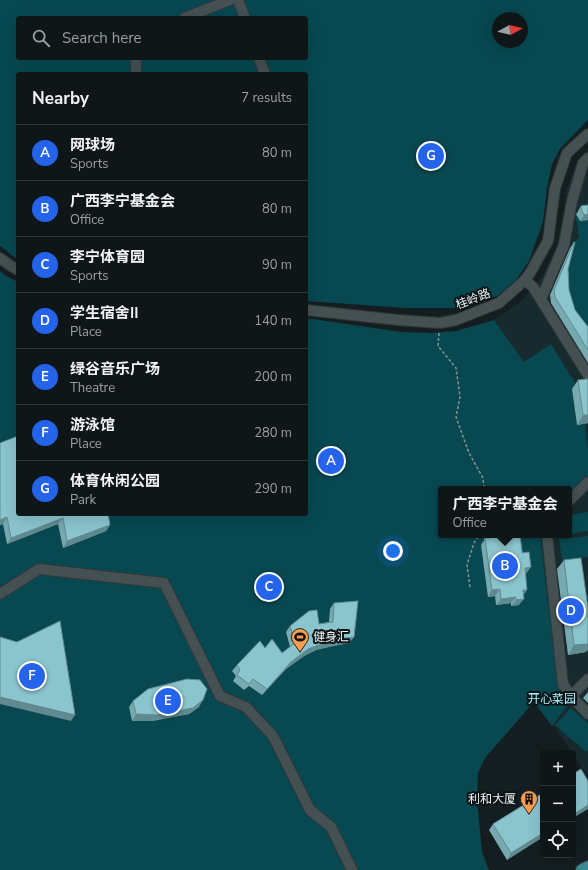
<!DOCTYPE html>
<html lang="en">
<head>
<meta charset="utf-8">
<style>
  :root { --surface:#0f1618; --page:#181f21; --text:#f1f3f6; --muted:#9b9fa2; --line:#2f3537; --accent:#2563eb }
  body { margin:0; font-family:"Nunito Sans","Noto Sans SC",sans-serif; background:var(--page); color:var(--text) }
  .controls { position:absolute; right:12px; bottom:12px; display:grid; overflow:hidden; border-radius:4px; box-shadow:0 4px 16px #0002 }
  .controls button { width:36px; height:36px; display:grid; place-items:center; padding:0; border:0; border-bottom:1px solid var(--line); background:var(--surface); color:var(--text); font:20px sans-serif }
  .compass { position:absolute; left:492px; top:12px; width:36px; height:36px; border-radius:50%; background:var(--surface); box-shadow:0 4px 16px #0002; rotate:82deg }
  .you { position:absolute; left:393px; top:551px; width:14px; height:14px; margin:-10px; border:3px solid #fff; border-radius:50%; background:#1a73e8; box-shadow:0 0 0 6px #1a73e833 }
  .badge { display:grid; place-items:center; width:26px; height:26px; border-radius:50%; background:var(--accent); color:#fff; font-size:13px; font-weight:700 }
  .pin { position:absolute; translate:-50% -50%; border:2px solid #fff; box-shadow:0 1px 4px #0006 }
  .popup { position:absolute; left:438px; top:486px; width:134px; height:52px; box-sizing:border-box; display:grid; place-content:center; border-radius:4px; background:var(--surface); filter:drop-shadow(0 1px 3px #0005); font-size:13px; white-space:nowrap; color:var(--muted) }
  .popup b { font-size:15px; color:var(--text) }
  .popup::after { content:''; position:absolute; left:50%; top:100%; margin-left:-8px; border:8px solid transparent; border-top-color:var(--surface) }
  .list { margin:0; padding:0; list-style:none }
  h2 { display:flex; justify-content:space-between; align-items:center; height:52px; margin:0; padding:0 16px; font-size:17px }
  h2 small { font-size:13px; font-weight:400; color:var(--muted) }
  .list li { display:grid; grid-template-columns:26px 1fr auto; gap:12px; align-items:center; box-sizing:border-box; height:56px; padding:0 16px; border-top:1px solid var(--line) }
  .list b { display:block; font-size:15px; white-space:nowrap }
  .list p { margin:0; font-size:13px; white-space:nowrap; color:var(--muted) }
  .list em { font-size:13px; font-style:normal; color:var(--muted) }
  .icon { flex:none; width:22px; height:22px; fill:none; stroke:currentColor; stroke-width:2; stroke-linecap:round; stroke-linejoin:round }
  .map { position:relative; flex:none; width:588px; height:870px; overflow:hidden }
  .search { position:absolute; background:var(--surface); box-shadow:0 4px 16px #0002; left:16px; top:16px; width:292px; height:44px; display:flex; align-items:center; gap:10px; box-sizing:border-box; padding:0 14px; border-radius:4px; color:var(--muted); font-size:15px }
  .panel { position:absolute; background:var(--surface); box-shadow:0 4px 16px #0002; left:16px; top:72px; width:292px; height:444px; border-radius:4px }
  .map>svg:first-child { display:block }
  .built { fill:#172a2d }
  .green { fill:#074851; fill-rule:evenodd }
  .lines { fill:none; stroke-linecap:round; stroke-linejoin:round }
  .minor-casing { stroke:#313739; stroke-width:12 }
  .major-casing { stroke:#313739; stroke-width:14 }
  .path { stroke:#8a9294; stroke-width:1.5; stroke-dasharray:3 2; stroke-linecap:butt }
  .minor { stroke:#455052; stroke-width:10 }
  .major { stroke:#3e8a95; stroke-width:12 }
  .wall { fill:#77a9b0 }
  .shaded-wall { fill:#618990 }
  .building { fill:#8ac4cd; stroke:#618990 }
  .labels { text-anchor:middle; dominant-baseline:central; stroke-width:4; stroke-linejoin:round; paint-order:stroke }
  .street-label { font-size:12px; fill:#eef4f6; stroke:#0b1517 }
  .poi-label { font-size:12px; fill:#eef4f6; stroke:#0b1517; text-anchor:start }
  .park-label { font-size:12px; fill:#a9f1fd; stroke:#0b1517 }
</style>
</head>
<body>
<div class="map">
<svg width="588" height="870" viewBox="0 0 588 870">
  <rect width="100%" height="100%" fill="#141e20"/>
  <polygon class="built" points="588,150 588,778 573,755 573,753 572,753 554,726 553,727 534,701 537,535 569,535 569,491 573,483 562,418 505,335 494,320 520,302 540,280 556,248 563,218 567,188 578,160"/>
  <g class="green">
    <path d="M0 0H588V120L560 149 552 164 547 188 543 222 529 261 516 280 497 296 454 308H405L306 301V74H18V260L0 246ZM18 18H306V58H18ZM498 18H522V42H498Z"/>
    <polygon points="574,213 576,213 580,221 588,220 588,336 571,316 563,275 573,245 579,237 577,223"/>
    <polygon points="0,271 6,276 18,282 18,514 306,514 306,318 401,332 432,333 456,331 494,320 524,362 551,344 577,386 572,389 577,424 585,424 588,448 588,476 570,494 569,489 441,489 441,535 540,535 549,610 554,643 571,701 552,726 534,702 485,758 478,773 477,800 482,852 489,870 0,870"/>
    <polygon points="588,512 588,531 569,534 569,515"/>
    <polygon points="588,536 588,557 562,560 559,539"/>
    <polygon points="571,708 588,723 588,750 586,752 555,725"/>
  </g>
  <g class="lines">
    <g class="minor-casing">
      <g id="minor">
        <polyline points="238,0 245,18"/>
        <polyline points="184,18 230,0"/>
        <polyline points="259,58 265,74"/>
        <polyline points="136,74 136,58"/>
        <polyline points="0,258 11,266 18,270"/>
        <polyline points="525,280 533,287 588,375"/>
        <polyline points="541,299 564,245 572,201 583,163 588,158"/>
        <polyline points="306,310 398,320 440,323 456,320 499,303 525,280 530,273 548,241 555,188 567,153 588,134"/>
        <polyline points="569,501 588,482"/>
        <polyline points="547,535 563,684 571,696 588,714"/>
        <polyline points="0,594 39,569 164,583 220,696 246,707 273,736 310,810 331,827 352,870"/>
        <polyline points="571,696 588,679"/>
      </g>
    </g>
    <g class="major-casing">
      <polyline id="major" points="582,870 588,867"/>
    </g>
    <g class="path">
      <polyline points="439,333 438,346 456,368 460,397 456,417 469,453 483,478 484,489"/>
      <polyline points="470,587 467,565 474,543 479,535"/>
    </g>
    <use href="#minor" class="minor"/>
    <use href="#major" class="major"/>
  </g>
  <g class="wall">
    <polygon points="588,205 588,220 580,221 576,214 577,213 581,206"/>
    <polygon points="574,242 568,269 569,290 575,310 588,327 588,363 551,303 550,295 570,248"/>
    <polygon points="578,380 588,423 577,425 572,389"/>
    <polygon points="0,443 108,514 110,525 106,531 63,548 58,524 7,544 3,524 0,525"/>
    <polygon points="484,535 520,535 526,574 525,574 523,595 519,605 511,606 511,603 496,605 495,596 488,597 481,545 484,540"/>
    <polygon points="564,560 586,652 568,655 557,569"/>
    <polygon points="334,603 354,637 349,643 333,646 316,650 304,656 286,669 262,695 249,686 244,690 233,681 236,676 232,671 237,665 265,648 282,653 290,647 286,632 290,626 319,624 329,622 330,609"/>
    <polygon points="588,692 588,703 583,698"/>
    <polygon points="133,701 199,707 189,714 152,721 132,721 129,707"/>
    <polygon points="543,793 543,837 507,860 489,830 493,824"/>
  </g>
  <g class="shaded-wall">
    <polygon points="588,214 588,220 580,221 584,215"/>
    <polygon points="583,415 588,415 588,423 577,425"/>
    <polygon points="7,517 3,524 0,525 0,520"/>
    <polygon points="63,518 58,524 7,544 11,538"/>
    <polygon points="110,525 106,531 63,548 67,541"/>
    <polygon points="531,567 526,574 520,575 525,568"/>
    <polygon points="500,589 495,596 488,597 492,590"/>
    <polygon points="523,590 527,590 523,596"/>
    <polygon points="516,597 511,603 496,605 501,599"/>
    <polygon points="524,599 519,605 511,606 516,600"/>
    <polygon points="354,637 349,643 333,646 316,650 304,656 286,669 262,695 267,689 291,662 308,649 321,644 338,639"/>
    <polygon points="588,644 588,650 586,652 568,655 574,645"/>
    <polygon points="0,697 75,715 71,721 0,704"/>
    <polygon points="203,700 199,707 189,714 152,721 132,721 136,714"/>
    <polygon points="588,805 588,809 573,818 573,815"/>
    <polygon points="543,833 543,837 507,860 511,853"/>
  </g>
  <g class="building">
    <polygon points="588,205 588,214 584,215 581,208 581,206"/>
    <polygon points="574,242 575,242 568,269 569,290 575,310 588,327 588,350 555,297 554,290"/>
    <polygon points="588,379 588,415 583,415 578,380"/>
    <polygon points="18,436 18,514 108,514 110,525 67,541 63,518 11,538 7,517 0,520 0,443"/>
    <polygon points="489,535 520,535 522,553 529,552 531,567 525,568 527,590 523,590 524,599 516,600 516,597 501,599 500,589 492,590 485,538 490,538"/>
    <polygon points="581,558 588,608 588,644 574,645 564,560"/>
    <polygon points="358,601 354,637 338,639 321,644 308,649 291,662 267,689 253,679 249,684 237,675 240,670 237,665 260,641 265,648 272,639 282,653 295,643 290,626 309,611 317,610 319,624 333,622 334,603"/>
    <polygon points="60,621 75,715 0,697 0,637 17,642"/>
    <polygon points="187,679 200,680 207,689 203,700 193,708 157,715 136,714 133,701 148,689"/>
    <polygon points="581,769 588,781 588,805 573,815 573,774"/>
    <polygon points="543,793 543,833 511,853 493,824"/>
  </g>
  <defs>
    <g id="stadium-pin" transform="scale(0.9)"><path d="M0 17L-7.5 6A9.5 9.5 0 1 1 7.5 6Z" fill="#fb9e50" stroke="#0b1517"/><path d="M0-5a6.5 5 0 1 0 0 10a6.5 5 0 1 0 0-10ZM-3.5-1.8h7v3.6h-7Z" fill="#111"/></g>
    <g id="building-pin" transform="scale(0.9)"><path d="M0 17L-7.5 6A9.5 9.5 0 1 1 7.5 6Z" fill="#fb9e50" stroke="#0b1517"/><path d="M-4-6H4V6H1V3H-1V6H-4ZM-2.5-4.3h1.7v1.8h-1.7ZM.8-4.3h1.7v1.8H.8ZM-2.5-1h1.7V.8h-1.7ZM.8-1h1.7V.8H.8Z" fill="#111"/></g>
  </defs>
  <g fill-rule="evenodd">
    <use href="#stadium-pin" x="300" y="637"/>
    <use href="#building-pin" x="529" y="799"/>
  </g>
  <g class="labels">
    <g class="street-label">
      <text transform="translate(473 299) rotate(-21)">桂岭路</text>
    </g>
    <g class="poi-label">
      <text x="313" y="637">健身汇</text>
      <text x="516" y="799" text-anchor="end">利和大厦</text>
    </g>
    <g class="park-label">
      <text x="552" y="699">开心菜园</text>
    </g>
  </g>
</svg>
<div class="controls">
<button>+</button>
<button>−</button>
<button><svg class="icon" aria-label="locate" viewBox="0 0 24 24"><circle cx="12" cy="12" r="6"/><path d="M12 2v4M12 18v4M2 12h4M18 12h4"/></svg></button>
</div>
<svg class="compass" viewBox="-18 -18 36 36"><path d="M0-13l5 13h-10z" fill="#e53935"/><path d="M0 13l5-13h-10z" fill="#9b9fa2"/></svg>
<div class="you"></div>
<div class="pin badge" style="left:331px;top:461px">A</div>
<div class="pin badge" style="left:505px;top:566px">B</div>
<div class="popup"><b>广西李宁基金会</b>Office</div>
<div class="pin badge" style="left:269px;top:587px">C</div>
<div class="pin badge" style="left:571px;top:611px">D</div>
<div class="pin badge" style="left:168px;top:701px">E</div>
<div class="pin badge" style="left:32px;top:676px">F</div>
<div class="pin badge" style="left:431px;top:156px">G</div>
<div class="search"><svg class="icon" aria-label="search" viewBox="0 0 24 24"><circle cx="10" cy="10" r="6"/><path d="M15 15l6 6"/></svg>Search here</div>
<section class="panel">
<h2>Nearby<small>7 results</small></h2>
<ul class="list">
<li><span class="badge">A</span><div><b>网球场</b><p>Sports</p></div><em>80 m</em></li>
<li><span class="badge">B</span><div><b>广西李宁基金会</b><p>Office</p></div><em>80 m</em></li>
<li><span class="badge">C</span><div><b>李宁体育园</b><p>Sports</p></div><em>90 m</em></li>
<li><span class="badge">D</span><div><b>学生宿舍II</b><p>Place</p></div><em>140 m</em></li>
<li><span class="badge">E</span><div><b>绿谷音乐广场</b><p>Theatre</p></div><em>200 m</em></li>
<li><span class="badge">F</span><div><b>游泳馆</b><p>Place</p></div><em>280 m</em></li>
<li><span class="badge">G</span><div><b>体育休闲公园</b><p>Park</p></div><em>290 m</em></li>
</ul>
</section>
</div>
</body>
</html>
